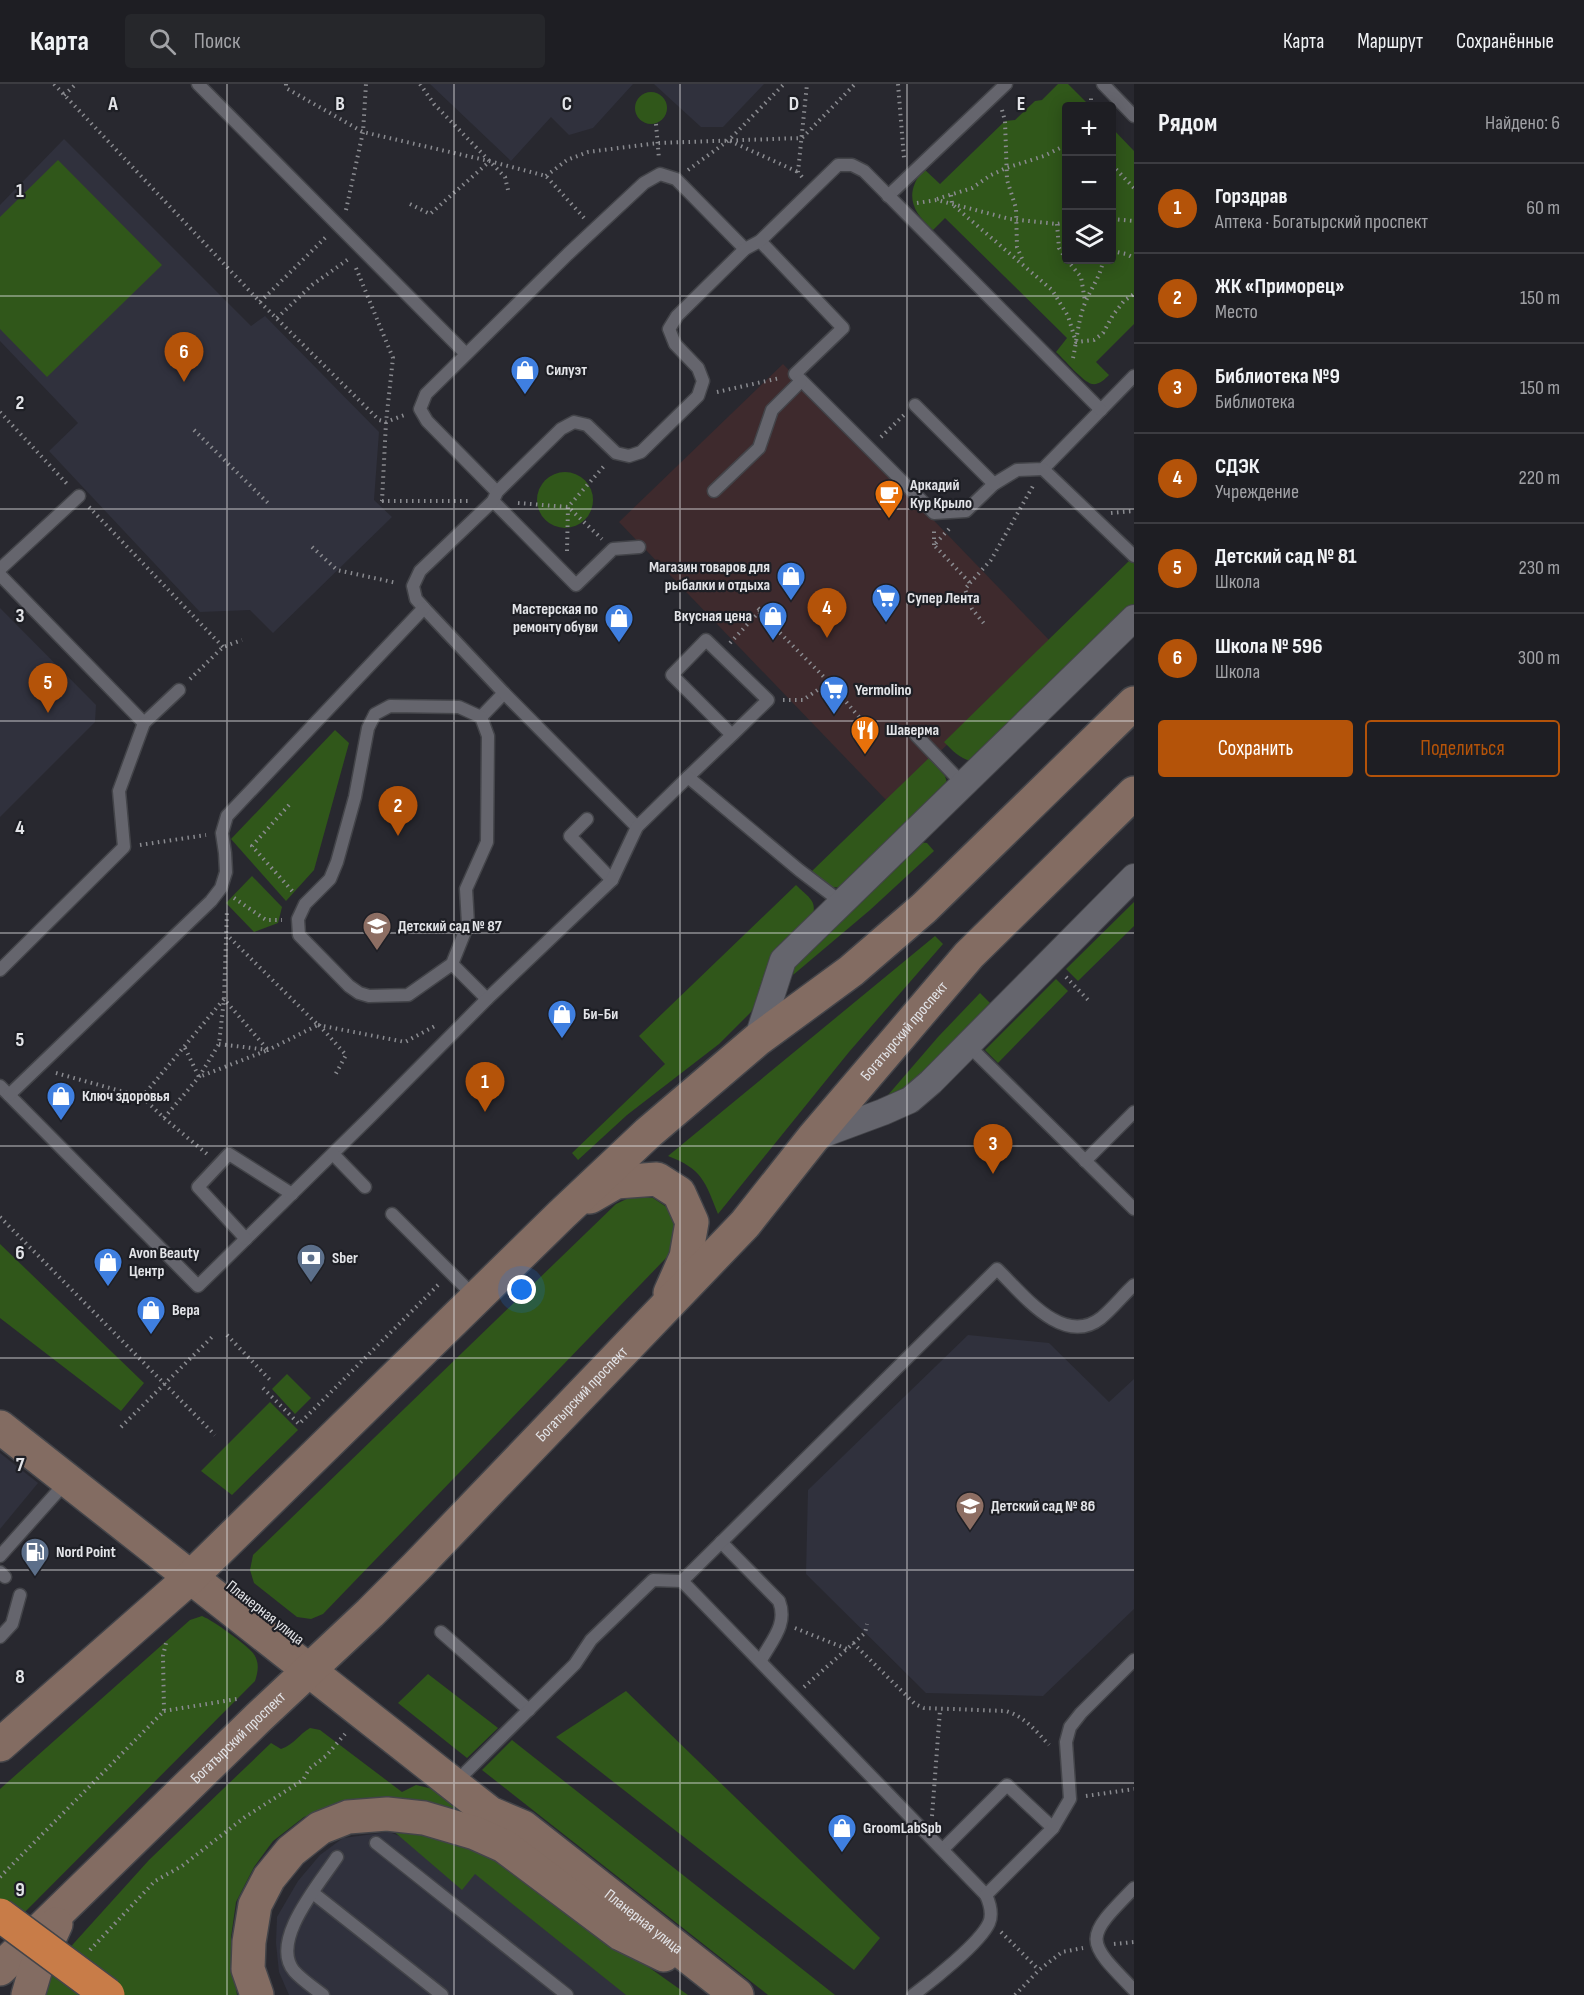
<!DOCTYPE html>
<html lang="ru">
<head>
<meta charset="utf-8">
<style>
  :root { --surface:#1e1e23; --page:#26272b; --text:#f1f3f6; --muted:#a1a2a6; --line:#3c3c41; --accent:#b45309 }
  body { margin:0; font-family:"Sofia Sans Condensed",sans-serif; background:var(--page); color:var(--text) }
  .controls { position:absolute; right:18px; top:18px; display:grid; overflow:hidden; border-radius:6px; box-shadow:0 3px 15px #0003 }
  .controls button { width:54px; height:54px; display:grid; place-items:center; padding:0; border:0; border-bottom:2px solid var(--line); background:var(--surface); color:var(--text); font:30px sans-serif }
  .you { position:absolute; left:522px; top:1206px; width:21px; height:21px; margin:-15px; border:4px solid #fff; border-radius:50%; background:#1a73e8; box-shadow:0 0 0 9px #1a73e833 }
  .badge { display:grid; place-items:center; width:39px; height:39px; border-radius:50%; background:var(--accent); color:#fff; font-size:20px; font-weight:700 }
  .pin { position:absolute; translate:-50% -50px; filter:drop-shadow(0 2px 3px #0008) }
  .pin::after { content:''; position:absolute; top:32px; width:21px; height:18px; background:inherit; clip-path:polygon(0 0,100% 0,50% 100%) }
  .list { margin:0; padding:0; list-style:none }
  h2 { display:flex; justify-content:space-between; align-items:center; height:78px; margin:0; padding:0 24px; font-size:26px }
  h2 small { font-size:20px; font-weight:400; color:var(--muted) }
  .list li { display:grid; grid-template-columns:39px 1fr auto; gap:18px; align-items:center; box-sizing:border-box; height:90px; padding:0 24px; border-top:2px solid var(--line) }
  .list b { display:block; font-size:22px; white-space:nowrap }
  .list p { margin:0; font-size:20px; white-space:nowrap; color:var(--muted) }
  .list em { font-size:20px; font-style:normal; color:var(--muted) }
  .actions { display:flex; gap:12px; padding:18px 24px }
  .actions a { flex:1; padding:14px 0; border:2px solid var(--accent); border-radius:6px; text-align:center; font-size:21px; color:var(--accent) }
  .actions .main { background:var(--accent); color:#fff }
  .icon { flex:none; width:33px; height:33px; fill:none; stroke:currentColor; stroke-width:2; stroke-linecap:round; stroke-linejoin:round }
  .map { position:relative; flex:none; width:1134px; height:1911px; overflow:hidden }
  header { display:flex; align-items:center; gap:36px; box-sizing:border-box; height:84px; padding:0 30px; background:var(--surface); border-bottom:2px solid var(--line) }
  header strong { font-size:28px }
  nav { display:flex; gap:33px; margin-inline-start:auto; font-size:21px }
  .search { width:420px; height:54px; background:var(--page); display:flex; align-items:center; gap:15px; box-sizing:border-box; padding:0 21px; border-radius:6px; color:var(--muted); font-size:22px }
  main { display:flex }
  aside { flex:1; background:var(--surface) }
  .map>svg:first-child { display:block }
  .commercial { fill:#3e2a2d }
  .built { fill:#30313d }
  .green { fill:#30571a }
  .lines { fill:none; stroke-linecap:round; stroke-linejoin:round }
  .service-casing { stroke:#434449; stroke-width:15 }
  .minor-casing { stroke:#434449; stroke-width:28 }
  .secondary-casing { stroke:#434449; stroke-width:36 }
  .path { stroke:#8a8b90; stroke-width:4; stroke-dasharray:1.5 4.5; stroke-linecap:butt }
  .service { stroke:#65656d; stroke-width:12 }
  .minor { stroke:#65656d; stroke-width:26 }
  .secondary { stroke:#836c62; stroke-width:33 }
  .motorway-bridge-casing { stroke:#434449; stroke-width:36; stroke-linecap:butt }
  .motorway-bridge { stroke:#c87c48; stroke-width:33 }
  .grid { fill:none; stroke:#e3e4e8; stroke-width:1.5; stroke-opacity:0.55 }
  .labels { text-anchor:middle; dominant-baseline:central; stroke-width:4.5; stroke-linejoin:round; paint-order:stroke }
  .poi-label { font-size:16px; font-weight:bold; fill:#e3e4e8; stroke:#1e1f25; text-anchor:start }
  .street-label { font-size:16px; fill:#e3e4e8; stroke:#1e1f25 }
  .grid-label { font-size:20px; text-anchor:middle; font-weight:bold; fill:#e3e4e8; stroke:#1e1f25; stroke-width:4.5; stroke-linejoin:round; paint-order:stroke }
</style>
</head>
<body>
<header>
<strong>Карта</strong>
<div class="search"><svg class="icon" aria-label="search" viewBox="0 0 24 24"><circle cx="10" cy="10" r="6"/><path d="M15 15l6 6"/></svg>Поиск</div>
<nav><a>Карта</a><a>Маршрут</a><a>Сохранённые</a></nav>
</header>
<main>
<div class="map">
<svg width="1134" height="1911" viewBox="0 0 1134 1911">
  <rect width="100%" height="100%" fill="#28282f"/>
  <polygon class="commercial" points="783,280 1052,559 888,718 619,438"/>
  <g class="built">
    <polygon points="430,0 633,0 593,44 569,51 551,33 511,77"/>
    <polygon points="654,0 764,0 723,43 701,43"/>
    <polygon points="64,55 251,242 265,232 379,348 374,416 392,433 273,549 250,526 200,528 49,367 78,339 0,257 0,121"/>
    <polygon points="0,524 96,621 95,638 0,733"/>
    <polygon points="968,1251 1049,1259 1109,1318 1134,1295 1134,1525 1043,1612 926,1609 806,1490 808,1406"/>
    <polygon points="0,1369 38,1399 0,1445"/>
    <polygon points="389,1748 462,1776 631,1911 289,1911 279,1888 276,1859 277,1833 298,1797 320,1771 343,1754"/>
  </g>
  <g class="green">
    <path d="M1058 0H1068L1090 22H1066V176H1112V44L1134 67V240L1096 278 1109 291C1104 296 1099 301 1092 300 1083 298 1064 275 1056 268L1067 254 945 134 933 146C911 127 904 109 924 85L940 100 1005 37 1015 36 1035 17 1042 16Z"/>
    <circle cx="651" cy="24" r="16"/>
    <polygon points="58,76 162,181 47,293 0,245 0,133"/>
    <circle cx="565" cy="416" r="28"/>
    <path d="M1130 476 1134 479V525L971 677C959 674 953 667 944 658Z"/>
    <polygon points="335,646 349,659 314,786 286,817 231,755"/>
    <path d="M929 674 945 692 947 699 848 802C829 807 825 799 812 787Z"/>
    <polygon points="918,758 927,759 934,767 870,826 793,891 795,879"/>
    <polygon points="252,792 282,823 278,839 254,848 226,819"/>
    <path d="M796 801C809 814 819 817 811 836L762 907 751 928 719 960 627 1031 578 1076 572 1069 665 980 639 952Z"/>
    <polygon points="1134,818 1134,842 1078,897 1066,885"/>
    <path d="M935 852 943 860 849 968 718 1130C705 1097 702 1085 668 1072Z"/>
    <polygon points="1056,895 1068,907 998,979 985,966"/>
    <polygon points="980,909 990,919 992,926 910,1004 890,1015 888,1011 938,953"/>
    <polygon points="633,1112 653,1114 668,1124 676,1141 676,1158 667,1173 323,1530 311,1535 297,1533 254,1499 250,1486 253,1471 616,1120"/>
    <polygon points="0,1160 144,1299 121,1327 0,1234"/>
    <polygon points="287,1290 311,1314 295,1330 272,1305"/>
    <polygon points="270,1318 298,1346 232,1411 201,1387"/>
    <path d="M202 1532C214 1537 244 1559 253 1569 260 1578 258 1588 255 1597L0 1853V1705L190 1536Z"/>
    <polygon points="428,1590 498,1644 467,1674 398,1619"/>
    <polygon points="626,1607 880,1854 854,1886 556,1653"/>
    <path d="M310 1644 320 1646 402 1708 416 1701 441 1707 479 1735 346 1718 304 1733 273 1757 254 1783 236 1818 231 1853 232 1879 237 1911H40L47 1889 149 1776 271 1659 281 1665C295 1660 298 1651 310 1644Z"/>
    <polygon points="512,1656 835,1911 768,1911 482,1686"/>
    <polygon points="391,1745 449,1755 497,1776 688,1911 626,1911 475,1790 462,1806"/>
  </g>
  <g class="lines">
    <g class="service-casing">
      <g id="service">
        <polyline points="198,0 466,270"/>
        <polyline points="1103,0 1134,32"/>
        <polyline points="888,112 1006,0"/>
        <polyline points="760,157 843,244 795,290 934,429 966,427 994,400 1017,386 1043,385 1134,292"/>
        <polyline points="915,321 994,400"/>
        <polyline points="1043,385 1134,472"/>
        <polyline points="714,407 759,364 772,326 801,297"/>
        <polyline points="497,408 427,337 420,325 426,310 568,170 644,99 660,90 676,95 745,165"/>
        <polyline points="493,417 576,501 613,465 639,463"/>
        <polyline points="0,485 79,412"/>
        <polyline points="0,491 144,639 179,606"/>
        <polyline points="481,633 504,609"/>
        <polyline points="916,651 963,700"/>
        <polyline points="688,693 732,651 672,591 706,556 768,616 732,651"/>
        <polyline points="587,735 570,752 612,796"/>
        <polyline points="637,743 504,609 424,524 416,515 413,502 420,487 493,417 497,408 561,345 574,338 587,341 616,369 629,372 641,368 698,312 703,297 698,284 675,260 669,245 677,232 745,165 760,157 838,81 852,81 864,87 1101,326"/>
        <polyline points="452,880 408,911 369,912 359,909 349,902 299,851 298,835 305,820 330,795 337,778 355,713 368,644 375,630 390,622 459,623 481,633 488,652 487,758 466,805 468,840 452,880 487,915"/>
        <polyline points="0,886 124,763 119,707 144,639"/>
        <polyline points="968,961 1134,1125"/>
        <polyline points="0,1002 198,1202 371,1032 487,915 612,796 637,743 688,693 799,786 841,818"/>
        <polyline points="9,1011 211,817 221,804 226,788 225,769 222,749 227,732 424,524"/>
        <polyline points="333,1070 365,1103"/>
        <polyline points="1085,1077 1134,1028"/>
        <polyline points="392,1130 476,1214"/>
        <polyline points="246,1155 198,1103 229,1070 292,1110"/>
        <path d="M721 1458 779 1517C788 1540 772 1556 761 1576"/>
        <polyline points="0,1472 67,1397"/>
        <polyline points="0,1488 5,1493"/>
        <polyline points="441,1548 529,1626"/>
        <polyline points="0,1553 12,1540 20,1511"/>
        <polyline points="466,1688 575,1580 591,1556 653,1496 682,1497"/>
        <polyline points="376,1759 567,1911"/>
        <polyline points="943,1765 1007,1701 1053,1744"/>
        <path d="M1134 1804C1084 1855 1084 1855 1134 1906"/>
        <polyline points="313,1809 442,1911"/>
        <path d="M986 1811 682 1497 997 1185C1022 1209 1063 1264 1101 1234 1113 1224 1123 1211 1134 1201"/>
        <path d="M323 1911C314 1904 302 1896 294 1887 269 1857 320 1799 337 1773"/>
        <path d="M913 1911C932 1897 980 1859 989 1839 993 1830 990 1820 986 1811L1053 1744 1070 1715 1066 1658 1070 1643 1081 1629 1134 1576"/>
      </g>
    </g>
    <g class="minor-casing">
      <g id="minor">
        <polyline points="757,956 783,876 1134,534"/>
        <polyline points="813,1054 883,1028 910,1016 931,998 1134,793"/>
      </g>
    </g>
    <g class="secondary-casing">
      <g id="secondary">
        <polyline points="590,1113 616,1098 657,1095 679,1109 692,1138 686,1173 670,1209"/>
        <path id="s1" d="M0 1343 490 1729 523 1743 737 1911"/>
        <polyline points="0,1661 191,1493 561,1131 648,1049 757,956 851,887 924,824 1134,619"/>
        <path id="s2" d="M0 1885 258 1634 370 1529 416 1483 745 1140 813 1054 969 871 1134 709"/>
        <polyline points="28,1911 36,1884 56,1840"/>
        <polyline points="257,1911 248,1885 249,1858 255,1821 269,1794 291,1767 320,1744 348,1733 387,1730 424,1734 475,1749 504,1762 621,1850 664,1871"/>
      </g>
    </g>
    <g class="path">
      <polyline points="54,0 260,218 379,336 386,338 407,330"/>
      <polyline points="286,0 286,4 363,48 489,77 546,92 585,135"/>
      <polyline points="420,0 434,20 505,93 508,106"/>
      <polyline points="898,0 904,74"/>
      <polyline points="64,11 76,0"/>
      <polyline points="1091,22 1091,11"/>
      <polyline points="1002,26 1005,37 1007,96 1016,124 1017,163 1023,177"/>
      <polyline points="656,40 659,75"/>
      <polyline points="730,57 798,88"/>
      <polyline points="1112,81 1134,104"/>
      <polyline points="688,86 729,56 784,0"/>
      <polyline points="546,92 567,76 588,68 658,59 802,54 855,0"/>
      <polyline points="802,93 798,88 807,0"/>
      <polyline points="951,111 952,120 1052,206 1068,232 1076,258 1094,256 1103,249 1113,231 1124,217 1134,210"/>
      <polyline points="937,115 972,104 991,91 1006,84 1044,72 1066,61"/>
      <polyline points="917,119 937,116 1010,135 1057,140 1066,138"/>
      <polyline points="410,120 430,130 489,78"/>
      <polyline points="346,126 363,48 366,0"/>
      <polyline points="1112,135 1134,137"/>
      <polyline points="1057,140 1059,164 1066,175"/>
      <polyline points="1112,167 1126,170 1134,174"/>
      <polyline points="1067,176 1081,193 1085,217"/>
      <polyline points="356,184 393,274 386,338 382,417 379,420"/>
      <polyline points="260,218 328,151"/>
      <polyline points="277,234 312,201 350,174"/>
      <path d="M1073 274C1077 256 1078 236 1085 219 1091 204 1101 192 1103 176"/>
      <polyline points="717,308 780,294"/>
      <polyline points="0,328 69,402"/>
      <polyline points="194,346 270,421"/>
      <polyline points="881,353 904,331"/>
      <polyline points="382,417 468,417"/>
      <polyline points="518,419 568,423 602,455"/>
      <polyline points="89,423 223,563"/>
      <polyline points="1111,429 1134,427"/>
      <polyline points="949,445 934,461 970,499 965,505 972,525 986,542"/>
      <polyline points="934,461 934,444"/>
      <polyline points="312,463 337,486 397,499"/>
      <polyline points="567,467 568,423 605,381"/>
      <polyline points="970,499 991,476 1033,402"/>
      <polyline points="758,524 761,527 764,524"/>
      <polyline points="730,559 759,528 829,598 872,648"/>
      <polyline points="190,595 223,563 242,556"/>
      <polyline points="783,616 803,616 829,598"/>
      <polyline points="289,721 252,762 294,809"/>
      <polyline points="140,761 206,751"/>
      <polyline points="234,814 266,836 282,836"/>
      <polyline points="1066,893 1090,918"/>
      <polyline points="318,941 405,958 435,942"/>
      <polyline points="319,941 346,971 334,993"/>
      <polyline points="219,960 268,966 318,941 227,851"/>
      <polyline points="56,989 142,1013 164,1034 207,1070"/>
      <polyline points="142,1013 224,915 268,966 199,993 184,962"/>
      <polyline points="164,1034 199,993 219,960 224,915 227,825"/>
      <polyline points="0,1133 215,1351"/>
      <polyline points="227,1251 271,1297"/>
      <polyline points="263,1304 299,1340 439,1200"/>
      <polyline points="121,1343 213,1252"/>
      <polyline points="795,1544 847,1565"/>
      <path d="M853 1559 915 1620 924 1624 1006 1627C1025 1633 1036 1647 1049 1661"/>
      <polyline points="804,1603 865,1549 867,1540"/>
      <polyline points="164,1627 237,1615"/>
      <polyline points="1086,1712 1134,1705"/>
      <polyline points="932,1732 940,1626"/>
      <polyline points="0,1793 164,1627 163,1572 166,1559"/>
      <polyline points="1001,1848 1039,1886"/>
      <polyline points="1114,1860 1134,1858"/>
      <polyline points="90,1866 155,1797 182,1782 245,1733 303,1696 309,1685 326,1672 345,1650"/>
      <polyline points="1015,1911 1039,1886 1062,1868 1083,1864"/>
    </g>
    <use href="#service" class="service"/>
    <use href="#minor" class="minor"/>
    <use href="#secondary" class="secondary"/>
    <g class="motorway-bridge-casing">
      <polyline id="motorway-bridge" points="0,1831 108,1911"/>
    </g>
    <use href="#motorway-bridge" class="motorway-bridge"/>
  </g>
  <path class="grid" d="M227 0V1911M454 0V1911M680 0V1911M907 0V1911M0 212H1134M0 425H1134M0 637H1134M0 849H1134M0 1062H1134M0 1274H1134M0 1486H1134M0 1699H1134"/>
  <defs>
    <g id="shop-pin" transform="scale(1.5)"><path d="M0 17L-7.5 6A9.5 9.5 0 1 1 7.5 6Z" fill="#3f7fe0" stroke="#1e1f25"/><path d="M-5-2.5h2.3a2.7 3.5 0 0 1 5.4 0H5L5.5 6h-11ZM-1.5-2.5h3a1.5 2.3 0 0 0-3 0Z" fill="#fff"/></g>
    <g id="cafe-pin" transform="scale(1.5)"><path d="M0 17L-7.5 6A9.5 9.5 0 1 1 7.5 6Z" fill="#e8710a" stroke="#1e1f25"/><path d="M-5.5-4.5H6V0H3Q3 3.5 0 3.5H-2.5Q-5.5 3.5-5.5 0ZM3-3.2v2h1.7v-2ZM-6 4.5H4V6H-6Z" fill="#fff"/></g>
    <g id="supermarket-pin" transform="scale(1.5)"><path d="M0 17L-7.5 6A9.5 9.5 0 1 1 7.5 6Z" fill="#3f7fe0" stroke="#1e1f25"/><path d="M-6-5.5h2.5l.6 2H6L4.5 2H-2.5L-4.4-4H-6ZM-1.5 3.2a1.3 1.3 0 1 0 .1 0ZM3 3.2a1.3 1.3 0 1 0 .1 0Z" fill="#fff"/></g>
    <g id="restaurant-pin" transform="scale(1.5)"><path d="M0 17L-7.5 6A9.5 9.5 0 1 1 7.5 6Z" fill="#e8710a" stroke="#1e1f25"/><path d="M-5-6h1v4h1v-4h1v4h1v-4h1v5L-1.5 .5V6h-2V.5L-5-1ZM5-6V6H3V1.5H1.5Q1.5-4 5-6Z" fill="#fff"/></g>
    <g id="school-pin" transform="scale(1.5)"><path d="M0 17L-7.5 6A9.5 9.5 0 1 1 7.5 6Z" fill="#8d6e63" stroke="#1e1f25"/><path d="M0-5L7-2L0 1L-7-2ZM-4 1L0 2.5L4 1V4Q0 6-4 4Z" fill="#fff"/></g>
    <g id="bank-pin" transform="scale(1.5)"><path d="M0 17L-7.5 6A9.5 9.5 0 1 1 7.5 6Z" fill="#5c6f8a" stroke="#1e1f25"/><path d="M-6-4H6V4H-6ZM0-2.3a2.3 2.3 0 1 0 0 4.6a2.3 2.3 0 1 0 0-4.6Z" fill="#fff"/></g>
    <g id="fuel-pin" transform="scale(1.5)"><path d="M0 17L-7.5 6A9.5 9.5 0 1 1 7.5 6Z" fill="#5c6f8a" stroke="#1e1f25"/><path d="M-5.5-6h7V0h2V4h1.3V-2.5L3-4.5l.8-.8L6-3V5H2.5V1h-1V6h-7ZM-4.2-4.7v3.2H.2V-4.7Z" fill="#fff"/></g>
  </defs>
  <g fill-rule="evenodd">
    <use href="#shop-pin" x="525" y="286"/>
    <use href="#cafe-pin" x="889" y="410"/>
    <use href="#shop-pin" x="791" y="492"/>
    <use href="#supermarket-pin" x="886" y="514"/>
    <use href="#shop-pin" x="773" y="532"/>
    <use href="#shop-pin" x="619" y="534"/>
    <use href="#supermarket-pin" x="834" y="606"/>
    <use href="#restaurant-pin" x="865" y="646"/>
    <use href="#school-pin" x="377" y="842"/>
    <use href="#shop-pin" x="562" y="930"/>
    <use href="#shop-pin" x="61" y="1012"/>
    <use href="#bank-pin" x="311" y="1174"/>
    <use href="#shop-pin" x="108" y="1178"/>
    <use href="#shop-pin" x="151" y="1226"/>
    <use href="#school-pin" x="970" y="1422"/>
    <use href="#fuel-pin" x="35" y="1468"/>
    <use href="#shop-pin" x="842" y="1744"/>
  </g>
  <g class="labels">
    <g class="poi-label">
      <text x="546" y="286">Силуэт</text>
      <text x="910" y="401">Аркадий<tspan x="910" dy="18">Кур Крыло</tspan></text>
      <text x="770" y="483" text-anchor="end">Магазин товаров для<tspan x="770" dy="18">рыбалки и отдыха</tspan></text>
      <text x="907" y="514">Супер Лента</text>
      <text x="598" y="525" text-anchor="end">Мастерская по<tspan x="598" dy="18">ремонту обуви</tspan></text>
      <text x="752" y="532" text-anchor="end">Вкусная цена</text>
      <text x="855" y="606">Yermolino</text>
      <text x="886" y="646">Шаверма</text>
      <text x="398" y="842">Детский сад № 87</text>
      <text x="583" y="930">Би-Би</text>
      <text x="82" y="1012">Ключ здоровья</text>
      <text x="129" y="1169">Avon Beauty<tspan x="129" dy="18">Центр</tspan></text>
      <text x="332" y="1174">Sber</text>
      <text x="172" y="1226">Вера</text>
      <text x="991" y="1422">Детский сад № 86</text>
      <text x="56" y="1468">Nord Point</text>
      <text x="863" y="1744">GroomLabSpb</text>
    </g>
    <g class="street-label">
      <text stroke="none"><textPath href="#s2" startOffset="1304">Богатырский проспект</textPath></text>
      <text stroke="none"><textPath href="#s2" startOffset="818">Богатырский проспект</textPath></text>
      <text transform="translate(265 1529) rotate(38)">Планерная улица</text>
      <text stroke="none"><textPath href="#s2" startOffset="332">Богатырский проспект</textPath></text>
      <text stroke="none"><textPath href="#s1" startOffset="813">Планерная улица</textPath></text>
    </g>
  </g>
  <g class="grid-label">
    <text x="113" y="26">A</text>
    <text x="340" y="26">B</text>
    <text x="567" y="26">C</text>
    <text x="794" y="26">D</text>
    <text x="1021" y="26">E</text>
    <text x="20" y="113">1</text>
    <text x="20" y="325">2</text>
    <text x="20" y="538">3</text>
    <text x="20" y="750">4</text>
    <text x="20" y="962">5</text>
    <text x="20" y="1175">6</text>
    <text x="20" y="1387">7</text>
    <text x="20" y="1599">8</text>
    <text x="20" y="1812">9</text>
  </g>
</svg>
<div class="controls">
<button>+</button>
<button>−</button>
<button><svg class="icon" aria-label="layers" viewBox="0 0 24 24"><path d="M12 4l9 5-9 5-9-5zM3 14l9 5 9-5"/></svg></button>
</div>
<div class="you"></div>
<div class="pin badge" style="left:485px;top:1028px">1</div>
<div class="pin badge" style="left:398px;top:752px">2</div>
<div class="pin badge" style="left:993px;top:1090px">3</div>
<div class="pin badge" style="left:827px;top:554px">4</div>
<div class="pin badge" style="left:48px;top:629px">5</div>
<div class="pin badge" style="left:184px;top:298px">6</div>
</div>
<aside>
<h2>Рядом<small>Найдено: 6</small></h2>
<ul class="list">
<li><span class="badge">1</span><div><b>Горздрав</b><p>Аптека · Богатырский проспект</p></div><em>60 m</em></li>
<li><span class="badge">2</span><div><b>ЖК «Приморец»</b><p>Место</p></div><em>150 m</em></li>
<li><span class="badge">3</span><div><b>Библиотека №9</b><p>Библиотека</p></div><em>150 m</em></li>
<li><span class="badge">4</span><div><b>СДЭК</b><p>Учреждение</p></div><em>220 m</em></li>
<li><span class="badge">5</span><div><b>Детский сад № 81</b><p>Школа</p></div><em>230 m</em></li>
<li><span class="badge">6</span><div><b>Школа № 596</b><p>Школа</p></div><em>300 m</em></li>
</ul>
<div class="actions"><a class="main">Сохранить</a><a>Поделиться</a></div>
</aside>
</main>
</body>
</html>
